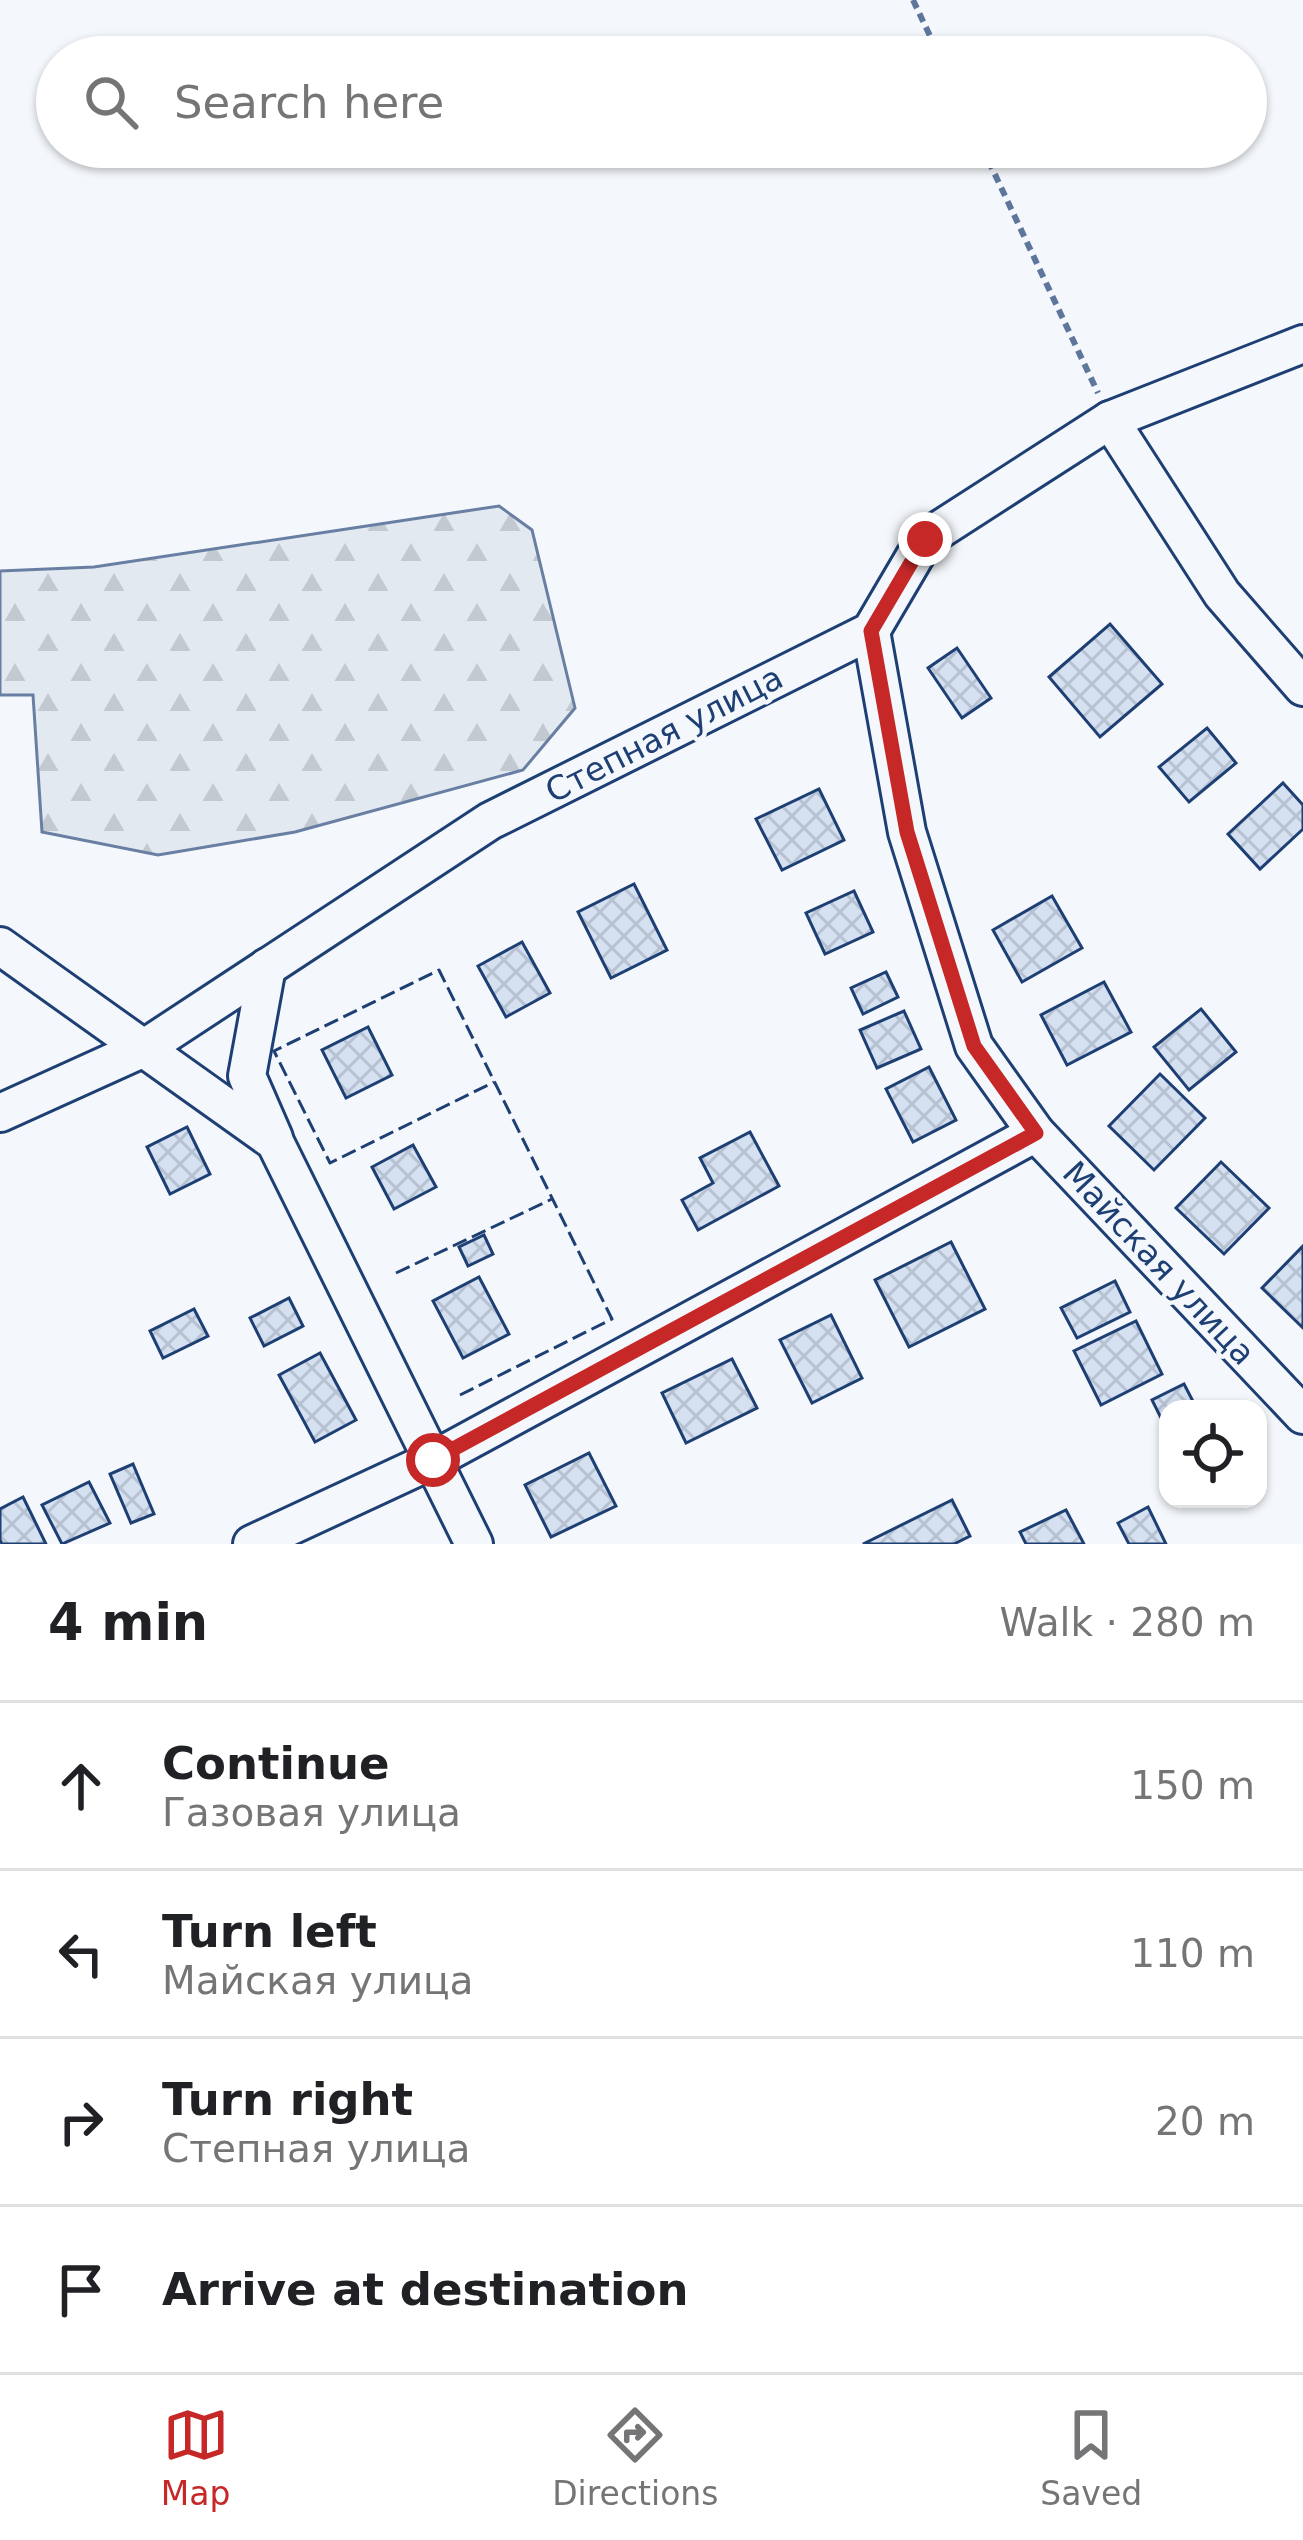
<!DOCTYPE html>
<html lang="en">
<head>
<meta charset="utf-8">
<style>
  :root { --surface:#fff; --page:#f2f2f2; --text:#202124; --muted:#757577; --line:#e0e0e0; --accent:#c62828 }
  body { margin:0; font-family:"DejaVu Sans",sans-serif; background:var(--page); color:var(--text) }
  .controls { position:absolute; right:36px; bottom:36px; display:grid; overflow:hidden; border-radius:24px; box-shadow:0 3px 9px #0004 }
  .controls button { width:108px; height:108px; display:grid; place-items:center; padding:0; border:0; border-bottom:3px solid var(--line); background:var(--surface); color:var(--text); font:60px sans-serif }
  .stop { position:absolute; width:36px; height:36px; margin:-27px; border:9px solid #c62828; border-radius:50%; background:#fff }
  .stop.end { background:#c62828; border-color:#fff; box-shadow:0 3px 12px #0008 }
  .list { margin:0; padding:0; list-style:none }
  h2 { display:flex; justify-content:space-between; align-items:center; height:156px; margin:0; padding:0 48px; font-size:51px }
  h2 small { font-size:39px; font-weight:400; color:var(--muted) }
  .list li { display:grid; grid-template-columns:78px 1fr auto; gap:36px; align-items:center; box-sizing:border-box; height:168px; padding:0 48px; border-top:3px solid var(--line) }
  .list b { display:block; font-size:45px; white-space:nowrap }
  .list p { margin:0; font-size:39px; white-space:nowrap; color:var(--muted) }
  .list em { font-size:39px; font-style:normal; color:var(--muted) }
  .icon { flex:none; width:66px; height:66px; fill:none; stroke:currentColor; stroke-width:2; stroke-linecap:round; stroke-linejoin:round }
  .map { position:relative; flex:none; width:1303px; height:1544px; overflow:hidden }
  .search { position:absolute; background:var(--surface); box-shadow:0 3px 9px #0004; left:36px; right:36px; top:36px; height:132px; display:flex; align-items:center; gap:30px; box-sizing:border-box; padding:0 42px; border-radius:66px; color:var(--muted); font-size:45px }
  .sheet { height:828px; background:var(--surface) }
  nav { display:flex; justify-content:space-around; align-items:center; box-sizing:border-box; height:168px; border-top:3px solid var(--line); background:var(--surface); font-size:33px; color:var(--muted) }
  nav a { display:grid; justify-items:center; gap:6px }
  nav .on { color:var(--accent) }
  .map>svg:first-child { display:block }
  .forest { fill:url(#forest-firs); stroke:#687fa3; stroke-width:3 }
  .building { fill:url(#building-cross-hatch); stroke:#1d3f73; stroke-width:3 }
  .lines { fill:none; stroke-linecap:round; stroke-linejoin:round }
  .minor-casing { stroke:#1d3f73; stroke-width:42 }
  .path { stroke:#5e769c; stroke-width:6; stroke-dasharray:9 6; stroke-linecap:butt }
  .minor { stroke:#f4f7fb; stroke-width:36 }
  .fence { stroke:#1d3f73; stroke-width:3; stroke-dasharray:15 6; stroke-linecap:butt }
  .route { stroke:#c62828; stroke-width:15 }
  .labels { text-anchor:middle; dominant-baseline:central; stroke-width:9; stroke-linejoin:round; paint-order:stroke }
  .street-label { font-size:33px; fill:#1d3f73; stroke:#f4f7fb }
</style>
</head>
<body>
<div class="map">
<svg width="1303" height="1544" viewBox="0 0 1303 1544">
  <defs>
    <pattern id="forest-firs" width="22" height="20" patternUnits="userSpaceOnUse" patternTransform="scale(3)"><rect width="22" height="20" fill="#e3e9f0"/><path d="M5 1l3.5 6h-7zM16 11l3.5 6h-7z" fill="#c2c9d1"/></pattern>
    <pattern id="building-cross-hatch" width="8" height="8" patternUnits="userSpaceOnUse" patternTransform="scale(3)"><rect width="8" height="8" fill="#d5e0f0"/><path d="M0 0l8 8M0 8l8-8" fill="none" stroke="#b6c1d1"/></pattern>
  </defs>
  <rect width="100%" height="100%" fill="#f4f7fb"/>
  <polygon class="forest" points="499,506 532,530 575,708 523,770 295,832 158,855 42,832 33,695 0,695 0,571 94,567"/>
  <g class="building">
    <polygon points="1110,624 1162,684 1100,737 1049,677"/>
    <polygon points="957,648 991,698 962,718 928,668"/>
    <polygon points="1207,728 1236,763 1189,802 1159,767"/>
    <polygon points="1283,783 1303,805 1303,829 1260,869 1228,834"/>
    <polygon points="819,789 844,840 782,870 756,819"/>
    <polygon points="634,884 667,950 611,978 578,912"/>
    <polygon points="854,891 873,932 825,954 806,913"/>
    <polygon points="1052,896 1082,948 1022,982 993,930"/>
    <polygon points="522,942 550,993 506,1017 478,966"/>
    <polygon points="886,972 898,997 863,1014 851,988"/>
    <polygon points="1104,982 1131,1032 1067,1065 1041,1015"/>
    <polygon points="1201,1009 1236,1052 1189,1090 1154,1047"/>
    <polygon points="904,1011 921,1049 877,1068 860,1030"/>
    <polygon points="368,1027 392,1075 346,1098 322,1050"/>
    <polygon points="929,1067 956,1120 913,1142 886,1089"/>
    <polygon points="1160,1074 1205,1118 1154,1170 1109,1126"/>
    <polygon points="187,1127 210,1174 170,1194 147,1147"/>
    <polygon points="750,1132 779,1186 698,1230 682,1200 713,1183 700,1158"/>
    <polygon points="413,1145 436,1187 394,1209 372,1167"/>
    <polygon points="1221,1162 1269,1208 1224,1254 1176,1208"/>
    <polygon points="484,1235 493,1254 468,1266 459,1247"/>
    <polygon points="951,1242 985,1309 909,1347 875,1280"/>
    <polygon points="1303,1246 1303,1328 1262,1288"/>
    <polygon points="479,1277 509,1334 463,1358 433,1301"/>
    <polygon points="1115,1281 1130,1312 1077,1338 1061,1308"/>
    <polygon points="289,1298 303,1326 264,1346 250,1318"/>
    <polygon points="194,1309 208,1336 163,1358 150,1331"/>
    <polygon points="831,1315 862,1378 812,1403 780,1340"/>
    <polygon points="1136,1321 1162,1374 1101,1405 1074,1351"/>
    <polygon points="320,1353 356,1420 315,1442 279,1375"/>
    <polygon points="732,1359 757,1408 686,1443 662,1393"/>
    <polygon points="1184,1384 1197,1409 1168,1409 1168,1432 1152,1400"/>
    <polygon points="589,1453 616,1506 551,1537 525,1485"/>
    <polygon points="133,1464 154,1514 131,1523 110,1474"/>
    <polygon points="89,1482 110,1523 62,1544 42,1505"/>
    <polygon points="23,1497 46,1544 2,1544 0,1540 0,1509"/>
    <polygon points="952,1500 970,1536 954,1544 863,1544"/>
    <polygon points="1148,1507 1166,1544 1129,1544 1118,1523"/>
    <polygon points="1066,1510 1084,1544 1026,1544 1020,1532"/>
  </g>
  <g class="lines">
    <g class="minor-casing">
      <g id="minor">
        <polyline points="1110,420 1222,594 1303,687"/>
        <polyline points="871,631 907,832 974,1046 1036,1133 1303,1415"/>
        <polyline points="0,946 275,1142 474,1544"/>
        <polyline points="267,967 247,1076 274,1138"/>
        <polyline points="0,1113 146,1047 490,821 871,631 925,539 1110,420 1303,344"/>
        <polyline points="252,1544 433,1460 1036,1133"/>
      </g>
    </g>
    <g class="path">
      <polyline points="913,0 940,57"/>
      <polyline points="982,147 1098,393"/>
    </g>
    <use href="#minor" class="minor"/>
    <g class="fence">
      <polyline points="396,1273 552,1199"/>
      <polyline points="460,1395 612,1319 439,970 274,1051 330,1163 494,1082"/>
    </g>
  </g>
  <g class="lines">
    <polyline class="route" points="433,1460 1036,1133 974,1046 907,832 871,631 925,539"/>
  </g>
  <g class="labels">
    <g class="street-label">
      <text transform="translate(664 734) rotate(-27)">Степная улица</text>
      <text transform="translate(1159 1263) rotate(47)">Майская улица</text>
    </g>
  </g>
</svg>
<div class="controls">
<button><svg class="icon" aria-label="locate" viewBox="0 0 24 24"><circle cx="12" cy="12" r="6"/><path d="M12 2v4M12 18v4M2 12h4M18 12h4"/></svg></button>
</div>
<div class="stop" style="left:433px;top:1460px"></div>
<div class="stop end" style="left:925px;top:539px"></div>
<div class="search"><svg class="icon" aria-label="search" viewBox="0 0 24 24"><circle cx="10" cy="10" r="6"/><path d="M15 15l6 6"/></svg>Search here</div>
</div>
<section class="sheet">
<h2>4 min<small>Walk · 280 m</small></h2>
<ul class="list">
<li><svg class="icon" aria-label="ahead" viewBox="0 0 24 24"><path d="M12 20V5M6 11l6-6 6 6"/></svg><div><b>Continue</b><p>Газовая улица</p></div><em>150 m</em></li>
<li><svg class="icon" aria-label="left" viewBox="0 0 24 24"><path d="M17 20v-9H6M10 6l-5 5 5 5"/></svg><div><b>Turn left</b><p>Майская улица</p></div><em>110 m</em></li>
<li><svg class="icon" aria-label="right" viewBox="0 0 24 24"><path d="M7 20v-9h11M14 6l5 5-5 5"/></svg><div><b>Turn right</b><p>Степная улица</p></div><em>20 m</em></li>
<li><svg class="icon" aria-label="arrive" viewBox="0 0 24 24"><path d="M6 21V4h12l-3 4 3 4H6"/></svg><div><b>Arrive at destination</b></div></li>
</ul>
</section>
<nav>
<a class="on"><svg class="icon" aria-label="map" viewBox="0 0 24 24"><path d="M3 6l6-2 6 2 6-2v14l-6 2-6-2-6 2zM9 4v14M15 6v14"/></svg>Map</a>
<a><svg class="icon" aria-label="directions" viewBox="0 0 24 24"><path d="M12 3l9 9-9 9-9-9zM9 14v-3h6M13 9l2 2-2 2"/></svg>Directions</a>
<a><svg class="icon" aria-label="saved" viewBox="0 0 24 24"><path d="M7 4h10v16l-5-4-5 4z"/></svg>Saved</a>
</nav>
</body>
</html>
